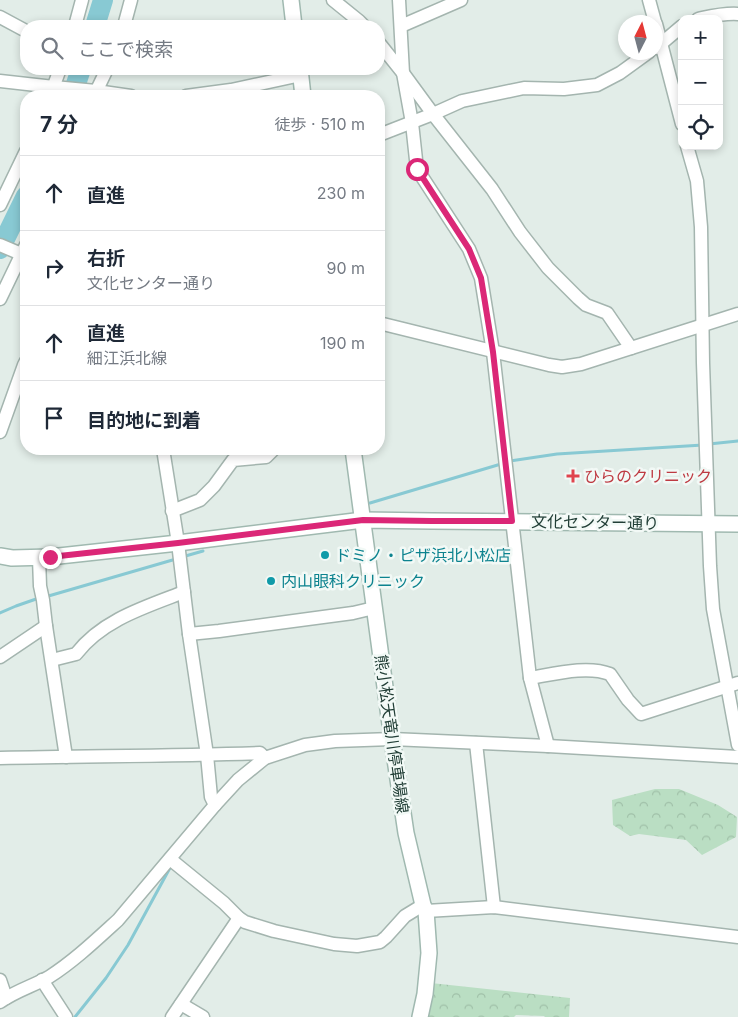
<!DOCTYPE html>
<html lang="ja">
<head>
<meta charset="utf-8">
<style>
  :root { --surface:#fff; --page:#f2f2f3; --text:#1f2937; --muted:#747a83; --line:#e0e1e3 }
  body { margin:0; font-family:Inter,"Noto Sans JP",sans-serif; background:var(--page); color:var(--text) }
  .controls { position:absolute; right:15px; top:15px; display:grid; overflow:hidden; border-radius:10px; box-shadow:0 2px 8px #0003 }
  .controls button { width:45px; height:45px; display:grid; place-items:center; padding:0; border:0; border-bottom:1px solid var(--line); background:var(--surface); color:var(--text); font:25px sans-serif }
  .compass { position:absolute; left:618px; top:15px; width:45px; height:45px; border-radius:50%; background:var(--surface); box-shadow:0 2px 8px #0003; rotate:6deg }
  .stop { position:absolute; width:15px; height:15px; margin:-11px; border:4px solid #db2777; border-radius:50%; background:#fff }
  .stop.end { background:#db2777; border-color:#fff; box-shadow:0 1px 5px #0008 }
  .list { margin:0; padding:0; list-style:none }
  h2 { display:flex; justify-content:space-between; align-items:center; height:65px; margin:0; padding:0 20px; font-size:21px }
  h2 small { font-size:16px; font-weight:400; color:var(--muted) }
  .list li { display:grid; grid-template-columns:32px 1fr auto; gap:15px; align-items:center; box-sizing:border-box; height:75px; padding:0 20px; border-top:1px solid var(--line) }
  .list b { display:block; font-size:19px; white-space:nowrap }
  .list p { margin:0; font-size:16px; white-space:nowrap; color:var(--muted) }
  .list em { font-size:16px; font-style:normal; color:var(--muted) }
  .icon { flex:none; width:28px; height:28px; fill:none; stroke:currentColor; stroke-width:2; stroke-linecap:round; stroke-linejoin:round }
  .map { position:relative; flex:none; width:738px; height:1017px; overflow:hidden }
  .search { position:absolute; background:var(--surface); box-shadow:0 2px 8px #0003; left:20px; top:20px; width:365px; height:55px; display:flex; align-items:center; gap:12px; box-sizing:border-box; padding:0 18px; border-radius:20px; color:var(--muted); font-size:19px }
  .panel { position:absolute; background:var(--surface); box-shadow:0 2px 8px #0003; left:20px; top:90px; width:365px; height:365px; border-radius:20px }
  .map>svg:first-child { display:block }
  .forest { fill:url(#forest-crowns) }
  .lines { fill:none; stroke-linecap:round; stroke-linejoin:round }
  .stream { stroke:#88c9d3; stroke-width:3 }
  .river { stroke:#88c9d3; stroke-width:20 }
  .street-casing { stroke:#a4b5af; stroke-width:15 }
  .secondary-casing { stroke:#a0b9b0; stroke-width:18 }
  .street { stroke:#fff; stroke-width:12 }
  .secondary { stroke:#fff; stroke-width:15 }
  .route { stroke:#db2777; stroke-width:6 }
  .health-dot { fill:#e0444e; stroke:#f2f9f6; stroke-width:2 }
  .culture-dot { fill:#0f9aa8; stroke:#f2f9f6; stroke-width:2 }
  .labels { text-anchor:middle; dominant-baseline:central; stroke-width:5; stroke-linejoin:round; paint-order:stroke }
  .health-label { font-size:16px; fill:#be3a42; stroke:#f2f9f6; text-anchor:start }
  .street-label { font-size:16px; fill:#213e36; stroke:#f2f9f6 }
  .culture-label { font-size:16px; fill:#0d838f; stroke:#f2f9f6; text-anchor:start }
</style>
</head>
<body>
<div class="map">
<svg width="738" height="1017" viewBox="0 0 738 1017">
  <defs>
    <pattern id="forest-crowns" width="20" height="18" patternUnits="userSpaceOnUse" patternTransform="scale(1.25)"><rect width="20" height="18" fill="#badec3"/><path d="M2 6a3 3 0 1 1 6 0M12 15a3 3 0 1 1 6 0" fill="none" stroke="#a0c0a8"/></pattern>
  </defs>
  <rect width="100%" height="100%" fill="#e2ede8"/>
  <g class="forest">
    <polygon points="655,789 679,789 718,805 737,817 736,837 702,855 686,840 639,834 630,836 613,825 612,800"/>
    <polygon points="431,983 570,998 569,1017 545,1017 544,1016 516,1015 514,1017 423,1017"/>
  </g>
  <g class="lines">
    <g class="stream">
      <polyline points="709,444 738,441"/>
      <polyline points="510,461 557,454 703,445"/>
      <polyline points="370,503 501,464"/>
      <polyline points="182,557 203,551"/>
      <polyline points="45,597 176,559"/>
      <polyline points="0,613 16,606 39,598"/>
      <polyline points="75,1017 106,978 128,945 171,866"/>
    </g>
    <g class="river">
      <polyline points="95,26 103,0"/>
      <polyline points="72,96 81,69"/>
      <polyline points="0,249 26,196"/>
    </g>
    <g class="street-casing">
      <g id="street">
        <polyline points="333,0 359,21 364,26"/>
        <polyline points="399,0 403,73 412,123 417,169 469,249 481,278 493,352 530,678 548,746"/>
        <polyline points="649,0 655,22"/>
        <polyline points="0,17 26,31"/>
        <path d="M698 19C712 16 724 13 738 14"/>
        <polyline points="656,24 682,124"/>
        <polyline points="75,26 82,0"/>
        <polyline points="124,26 131,0"/>
        <polyline points="401,26 461,0"/>
        <polyline points="379,43 403,73 433,114 492,189 520,232 548,268 578,298 586,305 607,313 631,348"/>
        <polyline points="656,48 682,26"/>
        <polyline points="0,81 54,87 96,91 131,96"/>
        <polyline points="50,96 60,69"/>
        <polyline points="94,96 107,69"/>
        <polyline points="186,96 231,90 301,75"/>
        <polyline points="379,135 433,114 462,101 524,88 564,89 597,85 620,73 649,52"/>
        <polyline points="687,146 697,181 701,227 703,363 710,566 713,609 738,745"/>
        <polyline points="0,205 26,151"/>
        <polyline points="0,245 26,256"/>
        <polyline points="0,299 26,245"/>
        <polyline points="379,323 549,365 562,367 581,364 738,314"/>
        <polyline points="0,432 24,365 26,361"/>
        <polyline points="163,449 178,543 189,634 207,755 211,797 215,805"/>
        <polyline points="172,511 200,500 214,486 233,460 266,457 274,449"/>
        <polyline points="39,558 40,586 43,600 46,626 66,757"/>
        <polyline points="189,634 219,631 353,613 374,608"/>
        <polyline points="0,657 46,626"/>
        <path d="M52 660 76 654C102 620 145 607 184 592"/>
        <path d="M530 678C554 674 587 665 610 674L628 700 641 714 738 683"/>
        <polyline points="476,743 494,907"/>
        <path d="M0 758C87 756 173 756 260 753L265 758"/>
        <polyline points="170,859 224,903 239,918 245,922 274,931 334,944 357,946 380,942 386,937 405,916 423,905"/>
        <polyline points="426,911 494,907 738,937"/>
        <polyline points="0,980 6,998"/>
        <polyline points="42,980 66,1017"/>
        <path d="M0 1002C15 991 33 986 49 977 74 961 96 940 118 920L215 805 238 780 265 758 305 745 335 741 392 739 548 746 738 757"/>
        <polyline points="181,1004 203,1017"/>
        <polyline points="172,1017 239,918"/>
      </g>
    </g>
    <g class="secondary-casing">
      <g id="secondary">
        <polyline points="291,0 294,26"/>
        <polyline points="300,69 303,96"/>
        <polyline points="353,449 392,739 406,833 423,905 426,911 429,953 425,994 420,1017"/>
        <polyline points="0,556 12,558 50,557 178,543 363,520 432,521 738,524"/>
      </g>
    </g>
    <use href="#street" class="street"/>
    <use href="#secondary" class="secondary"/>
  </g>
  <g class="lines">
    <polyline class="route" points="50,557 178,543 363,520 432,521 512,521 493,352 481,278 469,249 417,169"/>
  </g>
  <path class="health-dot" d="M570.5 468.5h5v5h5v5h-5v5h-5v-5h-5v-5h5z"/>
  <g class="culture-dot">
    <circle cx="325" cy="555" r="5"/>
    <circle cx="271" cy="581" r="5"/>
  </g>
  <g class="labels">
    <g class="health-label">
      <text x="584" y="476">ひらのクリニック</text>
    </g>
    <g class="street-label">
      <text transform="translate(595 522) rotate(1)">文化センター通り</text>
      <text transform="translate(392 734) rotate(82)">熊小松天竜川停車場線</text>
    </g>
    <g class="culture-label">
      <text x="335" y="555">ドミノ・ピザ浜北小松店</text>
      <text x="281" y="581">内山眼科クリニック</text>
    </g>
  </g>
</svg>
<div class="controls">
<button>+</button>
<button>−</button>
<button><svg class="icon" aria-label="locate" viewBox="0 0 24 24"><circle cx="12" cy="12" r="6"/><path d="M12 2v4M12 18v4M2 12h4M18 12h4"/></svg></button>
</div>
<svg class="compass" viewBox="-18 -18 36 36"><path d="M0-13l5 13h-10z" fill="#e53935"/><path d="M0 13l5-13h-10z" fill="#747a83"/></svg>
<div class="stop" style="left:417px;top:169px"></div>
<div class="stop end" style="left:50px;top:557px"></div>
<div class="search"><svg class="icon" aria-label="search" viewBox="0 0 24 24"><circle cx="10" cy="10" r="6"/><path d="M15 15l6 6"/></svg>ここで検索</div>
<section class="panel">
<h2>7 分<small>徒歩 · 510 m</small></h2>
<ul class="list">
<li><svg class="icon" aria-label="ahead" viewBox="0 0 24 24"><path d="M12 20V5M6 11l6-6 6 6"/></svg><div><b>直進</b></div><em>230 m</em></li>
<li><svg class="icon" aria-label="right" viewBox="0 0 24 24"><path d="M7 20v-9h11M14 6l5 5-5 5"/></svg><div><b>右折</b><p>文化センター通り</p></div><em>90 m</em></li>
<li><svg class="icon" aria-label="ahead" viewBox="0 0 24 24"><path d="M12 20V5M6 11l6-6 6 6"/></svg><div><b>直進</b><p>細江浜北線</p></div><em>190 m</em></li>
<li><svg class="icon" aria-label="arrive" viewBox="0 0 24 24"><path d="M6 21V4h12l-3 4 3 4H6"/></svg><div><b>目的地に到着</b></div></li>
</ul>
</section>
</div>
</body>
</html>
